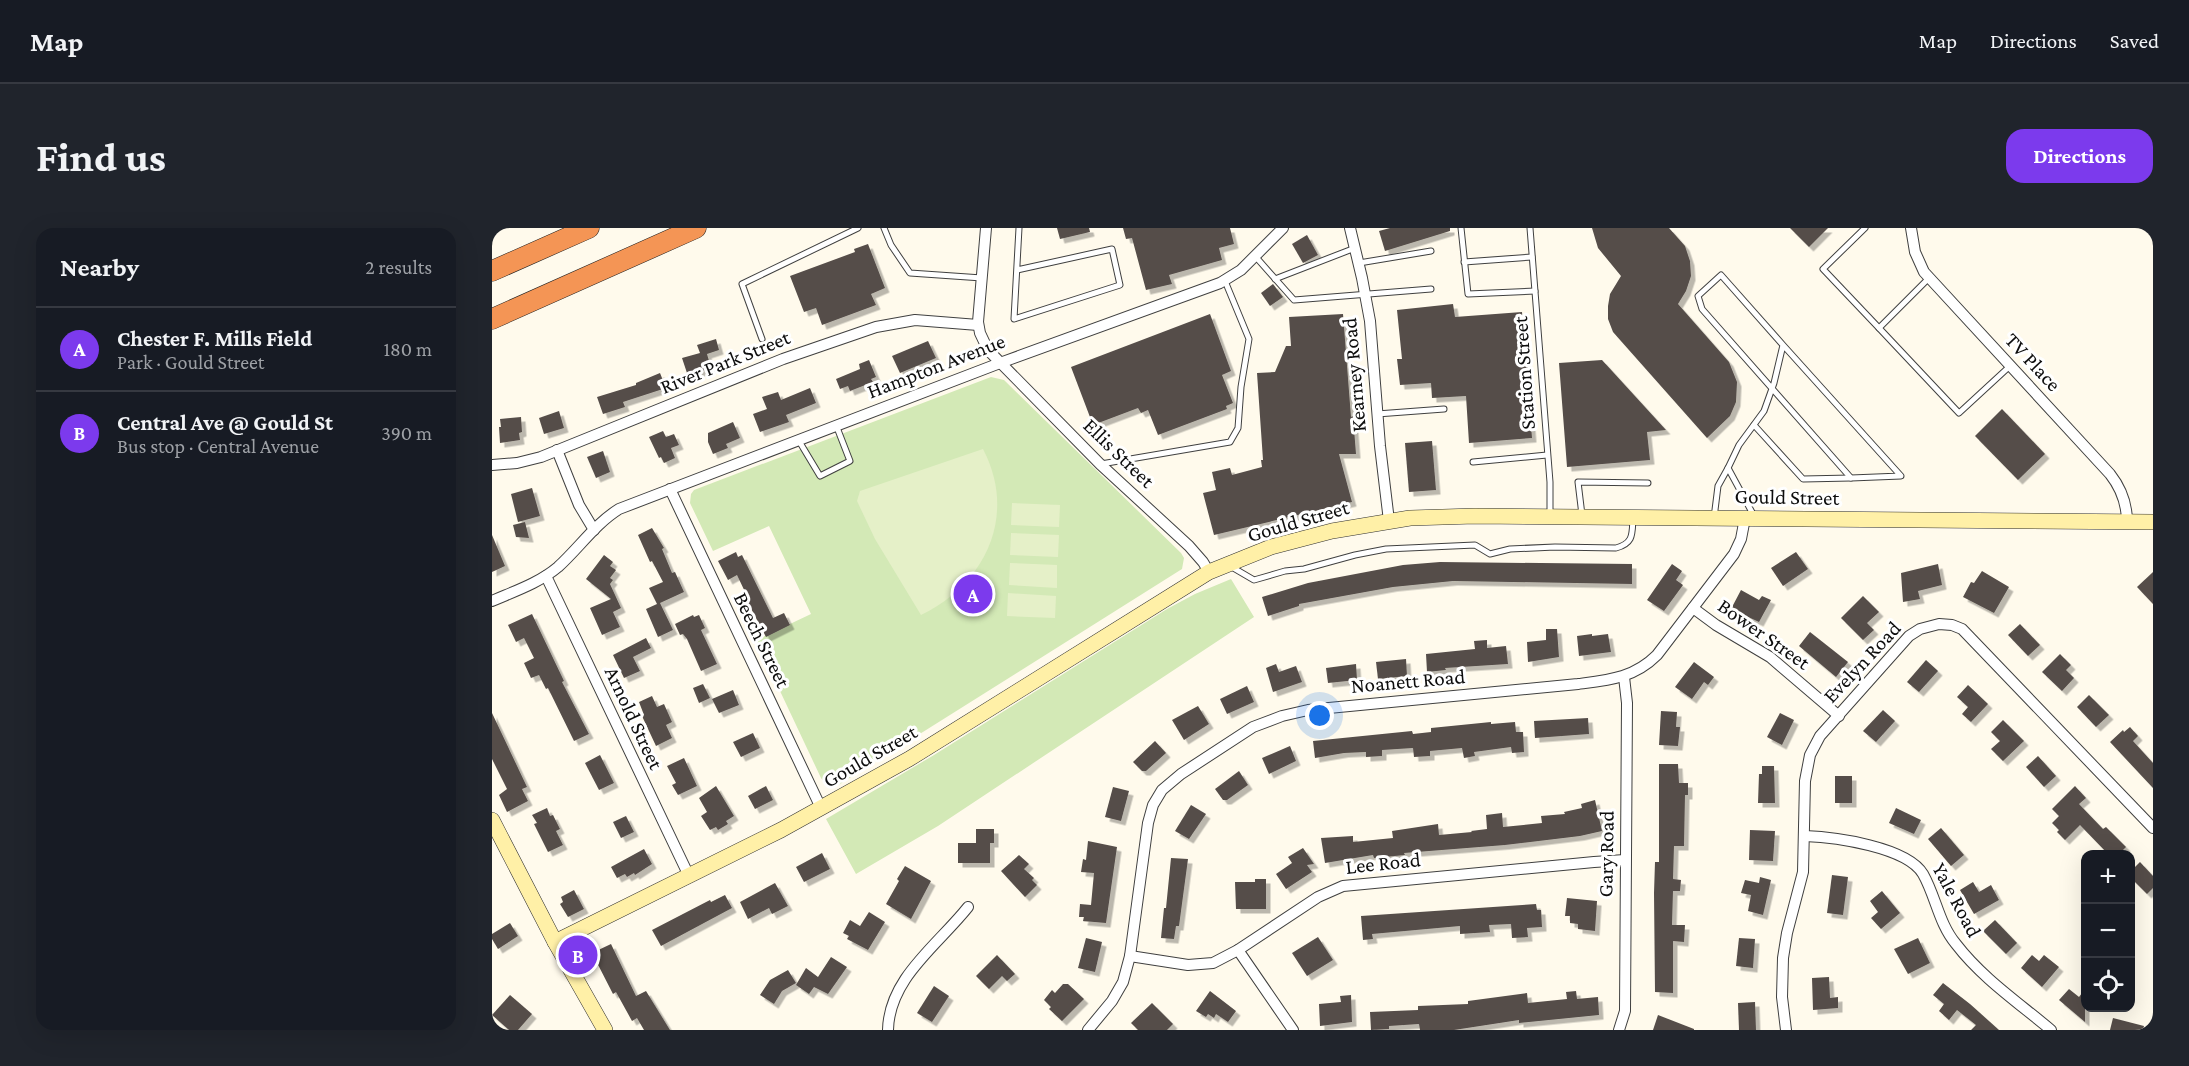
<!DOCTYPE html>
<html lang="en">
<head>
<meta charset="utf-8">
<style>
  :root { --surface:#171b24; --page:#20242c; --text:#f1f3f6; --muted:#9ea1a6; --line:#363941; --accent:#7c3aed }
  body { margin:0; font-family:"Crimson Pro",serif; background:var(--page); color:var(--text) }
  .controls { position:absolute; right:18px; bottom:18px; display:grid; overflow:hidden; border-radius:12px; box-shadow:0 6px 24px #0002 }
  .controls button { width:54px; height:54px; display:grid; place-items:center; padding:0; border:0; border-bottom:2px solid var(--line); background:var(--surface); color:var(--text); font:30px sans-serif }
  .you { position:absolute; left:828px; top:488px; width:21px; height:21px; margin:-15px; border:4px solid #fff; border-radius:50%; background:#1a73e8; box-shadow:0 0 0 9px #1a73e833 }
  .badge { display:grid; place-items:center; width:39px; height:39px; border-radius:50%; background:var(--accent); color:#fff; font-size:20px; font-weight:700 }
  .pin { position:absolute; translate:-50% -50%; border:3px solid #fff; box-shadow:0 2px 6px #0006 }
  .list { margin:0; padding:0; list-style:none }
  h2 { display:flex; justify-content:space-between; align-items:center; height:78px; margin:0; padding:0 24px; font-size:26px }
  h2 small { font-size:20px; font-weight:400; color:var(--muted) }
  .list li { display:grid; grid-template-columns:39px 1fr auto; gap:18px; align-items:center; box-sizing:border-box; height:84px; padding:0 24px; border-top:2px solid var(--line) }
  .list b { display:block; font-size:22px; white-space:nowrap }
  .list p { margin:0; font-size:20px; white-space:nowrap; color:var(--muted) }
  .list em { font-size:20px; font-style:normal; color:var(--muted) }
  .icon { flex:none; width:33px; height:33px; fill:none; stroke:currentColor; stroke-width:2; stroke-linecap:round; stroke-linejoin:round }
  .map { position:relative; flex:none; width:1661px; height:802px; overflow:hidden; border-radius:18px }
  header { display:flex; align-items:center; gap:36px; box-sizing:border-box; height:84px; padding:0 30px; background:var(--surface); border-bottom:2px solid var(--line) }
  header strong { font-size:28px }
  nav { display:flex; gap:33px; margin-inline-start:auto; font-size:21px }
  .intro { display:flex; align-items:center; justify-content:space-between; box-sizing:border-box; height:144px; padding:0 36px }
  h1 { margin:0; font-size:42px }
  .button { padding:15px 27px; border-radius:18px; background:var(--accent); color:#fff; font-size:21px; font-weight:700 }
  main { display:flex; gap:36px; padding:0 36px }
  aside { flex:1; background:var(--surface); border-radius:18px; box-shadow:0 6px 24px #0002 }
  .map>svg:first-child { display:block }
  .green { fill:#d3e9b6 }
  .pitch { fill:#e5f0c8 }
  .building { fill:#554d49; filter:url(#shadow) }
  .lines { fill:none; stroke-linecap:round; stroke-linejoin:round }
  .lane-casing { stroke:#404040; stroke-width:7 }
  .street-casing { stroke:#404040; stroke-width:12 }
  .secondary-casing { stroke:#2f2f2f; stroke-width:16 }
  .highway-casing { stroke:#1e1e1e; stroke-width:21 }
  .lane { stroke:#fff; stroke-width:5 }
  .street { stroke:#fff; stroke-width:10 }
  .secondary { stroke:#fff0a7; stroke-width:15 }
  .highway { stroke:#f49555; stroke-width:20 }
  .labels { text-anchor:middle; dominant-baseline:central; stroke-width:6; stroke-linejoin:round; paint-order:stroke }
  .street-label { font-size:21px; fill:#0d0d0d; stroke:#fff }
</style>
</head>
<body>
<header>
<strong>Map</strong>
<nav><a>Map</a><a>Directions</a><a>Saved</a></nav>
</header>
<div class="intro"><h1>Find us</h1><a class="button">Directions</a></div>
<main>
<aside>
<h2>Nearby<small>2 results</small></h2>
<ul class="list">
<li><span class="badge">A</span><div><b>Chester F. Mills Field</b><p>Park · Gould Street</p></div><em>180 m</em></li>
<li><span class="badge">B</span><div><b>Central Ave @ Gould St</b><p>Bus stop · Central Avenue</p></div><em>390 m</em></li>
</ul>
</aside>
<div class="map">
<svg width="1661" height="802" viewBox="0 0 1661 802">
  <defs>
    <filter id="shadow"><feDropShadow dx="4.5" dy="4.5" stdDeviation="0" flood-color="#0004"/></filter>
  </defs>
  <rect width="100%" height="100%" fill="#fffaec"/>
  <g class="green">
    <polygon points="499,149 512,152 689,325 692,330 690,341 345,558 334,557 329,550 264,412 319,386 277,298 221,323 198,275 199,266 202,262"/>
    <polygon points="739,351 762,389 446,598 364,646 334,591 442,527 675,381 703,366"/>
  </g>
  <g class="pitch">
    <path d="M491 221C526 288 493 356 429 387L383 311 365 273 368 263Z"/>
    <polygon points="520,275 568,277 567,299 519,297"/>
    <polygon points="519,305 567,307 566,329 518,327"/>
    <polygon points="518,335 565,337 565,360 517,357"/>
    <polygon points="516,365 564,368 563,390 515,388"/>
  </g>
  <g class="building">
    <polygon points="565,0 597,0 598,4 568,11"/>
    <polygon points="631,0 738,0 742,16 727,20 730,32 677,47 680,56 654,62 640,10 634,11"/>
    <polygon points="898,0 958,0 958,3 893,23 887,3"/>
    <polygon points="1100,0 1177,0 1193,18 1198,33 1199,48 1194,63 1186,76 1237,134 1245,154 1244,174 1238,188 1215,210 1121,104 1116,91 1116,78 1118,66 1129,48 1106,20"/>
    <polygon points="1298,0 1336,0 1317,19"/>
    <polygon points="815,7 826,27 811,35 800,16"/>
    <polygon points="376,16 393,60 379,66 384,77 330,97 324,80 312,84 298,48 363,24 362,21"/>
    <polygon points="781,56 791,69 778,78 769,65"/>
    <polygon points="961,76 963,89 1030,84 1040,210 977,215 974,168 940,170 939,155 908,157 905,131 910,131 905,82"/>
    <polygon points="718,86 739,143 730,147 741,175 734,178 735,181 666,207 656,182 649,185 646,180 601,197 579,139"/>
    <polygon points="851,86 859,189 861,188 864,226 847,226 860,274 722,307 711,265 724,262 720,244 738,240 740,247 770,239 769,232 771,232 765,145 783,144 794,118 799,118 797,89"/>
    <polygon points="224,111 227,122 215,126 219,140 196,148 190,130 208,125 205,117"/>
    <polygon points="436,113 444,130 408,145 400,128"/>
    <polygon points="377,132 384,149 379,151 381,154 358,163 356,158 348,161 344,151 368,141 367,136"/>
    <polygon points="1110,132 1174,202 1155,204 1158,232 1075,239 1067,135"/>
    <polygon points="168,145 174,160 131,174 133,179 111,186 105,169 144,157 144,155"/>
    <polygon points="318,160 324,175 294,187 297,194 268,204 261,186 275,181 270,169 286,164 289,172"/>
    <polygon points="1510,181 1553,226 1526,252 1483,208"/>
    <polygon points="67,183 72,200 52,206 47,190"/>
    <polygon points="29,189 30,204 27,205 28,212 8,215 7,199 9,199 8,191"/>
    <polygon points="241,194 248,210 234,216 236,220 221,226 216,214 216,205"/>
    <polygon points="171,203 174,209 182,206 187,217 179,220 183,230 172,235 169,229 167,230 157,209"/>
    <polygon points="940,213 944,262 917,264 913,215"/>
    <polygon points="111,223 118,244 104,250 95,229"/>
    <polygon points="40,260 48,288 26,294 19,266"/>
    <polygon points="33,294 37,310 24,309 21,297"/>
    <polygon points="160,300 172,320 170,321 180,345 183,344 192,364 168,375 181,402 166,409 154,381 165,376 157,360 171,354 160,333 158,334 146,307"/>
    <polygon points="0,307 13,338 0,344"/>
    <polygon points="244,324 246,329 250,327 281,390 292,385 298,397 274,409 253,369 255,368 245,347 236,352 226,333"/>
    <polygon points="1304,324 1316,341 1291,358 1279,340"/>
    <polygon points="112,327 121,334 118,338 124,342 118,350 121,352 118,356 129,380 121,384 128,399 110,407 98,380 119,371 94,351"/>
    <polygon points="948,334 1140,336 1140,356 961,353 901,359 807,376 807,378 776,388 770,369 816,355 911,337"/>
    <polygon points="1180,336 1190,343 1184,352 1191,357 1172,383 1155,372"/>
    <polygon points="1446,336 1450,357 1426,363 1428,371 1411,374 1409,345"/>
    <polygon points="1490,343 1517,359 1502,385 1471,369 1479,354 1482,355"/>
    <polygon points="1661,344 1661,376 1645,359"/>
    <polygon points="1249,362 1267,372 1270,368 1279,372 1267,394 1239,381"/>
    <polygon points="1371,368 1387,384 1375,395 1382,402 1371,412 1349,390"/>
    <polygon points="40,386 72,453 70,454 97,506 82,513 56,460 54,461 47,447 39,450 32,435 42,430 32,410 24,414 16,397"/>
    <polygon points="201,387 202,389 207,387 213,400 209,402 225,436 209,443 195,411 191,406 188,407 183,396"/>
    <polygon points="1528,396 1548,417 1536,428 1516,407"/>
    <polygon points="1054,401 1065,401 1067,429 1036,434 1035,414 1054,412"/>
    <polygon points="1318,404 1356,434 1344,449 1307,418"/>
    <polygon points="1100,406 1100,408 1116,406 1119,424 1087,428 1085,408"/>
    <polygon points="154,410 159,420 141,429 148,443 132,450 121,427"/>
    <polygon points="995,412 995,420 1014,418 1016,436 953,440 954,442 935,444 934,426 983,421 982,413"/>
    <polygon points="1568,426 1579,437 1574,442 1582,450 1570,463 1550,444"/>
    <polygon points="914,431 915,448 886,451 884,434"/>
    <polygon points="1434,432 1446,443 1427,464 1415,454"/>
    <polygon points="1202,434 1222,449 1216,457 1212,454 1200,471 1183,459"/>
    <polygon points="784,436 787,444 804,438 810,454 781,464 774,440"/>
    <polygon points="864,436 865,452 836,455 834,440"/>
    <polygon points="211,456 218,470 207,475 201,460"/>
    <polygon points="1476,457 1496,476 1479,494 1470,486 1476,479 1465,469"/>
    <polygon points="755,458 762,474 735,486 728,471"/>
    <polygon points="241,462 247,477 227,485 220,471"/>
    <polygon points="1597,467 1617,487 1604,499 1585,479"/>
    <polygon points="160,468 165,479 172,476 180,494 174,497 180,510 164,518 150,488 152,487 147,474"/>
    <polygon points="706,478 717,496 692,512 680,492"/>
    <polygon points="1391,482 1403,493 1384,514 1371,503"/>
    <polygon points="1169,483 1185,484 1184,499 1188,499 1186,518 1167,517"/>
    <polygon points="0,485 35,559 30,561 36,573 15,584 7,567 15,561 0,531"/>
    <polygon points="1288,485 1302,492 1290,517 1275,509"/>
    <polygon points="1096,490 1097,506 1043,510 1042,493"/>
    <polygon points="1511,492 1532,513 1511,533 1499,521 1508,513 1499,504"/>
    <polygon points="999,494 999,496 1023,494 1024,504 1031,504 1032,524 1020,525 1019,519 982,524 983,528 972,530 970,520 938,523 938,528 922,529 921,520 890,522 890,528 874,529 874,524 852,525 823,530 821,513 920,503 921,506 939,504 939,500"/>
    <polygon points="1638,499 1646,508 1641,513 1661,535 1661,560 1618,514 1631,502 1632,504"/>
    <polygon points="261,505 268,520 249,529 241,514"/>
    <polygon points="663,513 674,525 654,543 650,543 641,534"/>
    <polygon points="798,518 804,533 777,546 770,530"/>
    <polygon points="108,527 122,555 107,562 93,535"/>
    <polygon points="1546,528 1564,548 1552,559 1534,539"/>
    <polygon points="192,530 205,558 186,567 180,557 184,555 175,538"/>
    <polygon points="1167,536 1186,536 1187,555 1196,555 1196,567 1193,567 1192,618 1182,618 1181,651 1189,652 1188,663 1181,663 1180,697 1193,697 1192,714 1181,713 1181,765 1163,764 1162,665 1163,634 1167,634"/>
    <polygon points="1270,538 1282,538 1283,575 1266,575 1267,546 1270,546"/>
    <polygon points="747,543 756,557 735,572 731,572 723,561"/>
    <rect x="1343" y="548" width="17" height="27"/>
    <polygon points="224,558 242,588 234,593 236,596 226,602 224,599 218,602 209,588 215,584 207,570"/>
    <polygon points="274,558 281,572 263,581 256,568"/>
    <polygon points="1583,558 1594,570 1587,576 1611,601 1614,599 1634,619 1626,627 1617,627 1588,597 1573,612 1565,604 1567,602 1560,595 1567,588 1560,581"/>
    <polygon points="621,559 637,563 629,593 613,589"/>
    <polygon points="1103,572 1110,603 1088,608 1013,617 912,625 913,627 882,630 881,627 833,635 829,610 861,608 861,614 901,610 900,603 946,596 947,607 980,604 979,603 995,601 994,587 1010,585 1011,599 1050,595 1049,588 1073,586 1072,584 1090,580 1089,576"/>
    <polygon points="699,577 714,586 697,611 683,603"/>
    <polygon points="55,580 58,588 61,587 68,601 64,603 71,617 56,624 42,596 45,595 40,587"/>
    <polygon points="1404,580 1429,592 1422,606 1397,595"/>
    <polygon points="134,588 142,604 129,610 121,594"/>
    <polygon points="1449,600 1472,627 1459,638 1436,611"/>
    <polygon points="484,601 502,601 502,615 498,615 498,635 466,635 466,615 484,615"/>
    <polygon points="1258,602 1283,603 1281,633 1257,632"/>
    <polygon points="596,613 625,619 614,695 591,693 592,689 587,689 588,676 599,677 602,645 589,644 591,631 594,632"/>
    <polygon points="811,620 822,636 815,637 820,644 794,661 784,646 800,635 796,629"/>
    <polygon points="152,621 160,636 143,647 142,645 135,649 133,646 125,650 119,639"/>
    <polygon points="330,625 338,641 312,654 304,639"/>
    <polygon points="527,627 537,636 532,641 542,650 540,652 545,657 533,669 509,643"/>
    <polygon points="679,630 696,631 687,698 684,698 682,711 669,710 672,680 674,680"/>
    <polygon points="1648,634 1661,648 1661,660 1655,666 1638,649 1638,644"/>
    <polygon points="413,638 439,653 419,691 394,676 407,653 405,651"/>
    <polygon points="1340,647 1356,649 1351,687 1335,685"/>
    <polygon points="1268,649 1279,652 1271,687 1256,683 1259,667 1249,665 1253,652 1267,655"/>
    <polygon points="763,651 774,651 774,681 744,681 743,654 763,654"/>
    <polygon points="1481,654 1487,664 1499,657 1507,672 1482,686 1468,662"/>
    <polygon points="283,655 296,678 280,686 277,680 256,691 248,674"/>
    <polygon points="82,662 92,681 76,689 68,676 71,674 69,669"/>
    <polygon points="1390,663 1408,685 1389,701 1379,690 1386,684 1378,673"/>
    <polygon points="233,667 240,680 169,718 160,702 218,672 219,674"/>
    <polygon points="1075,670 1105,673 1103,703 1086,701 1086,696 1078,695 1078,688 1073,688"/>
    <polygon points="1044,676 1045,682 1049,682 1050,699 1035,700 1036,709 1020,710 1019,696 997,697 998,704 968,706 968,698 880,706 881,711 871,712 869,688"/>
    <polygon points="377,684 393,694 376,722 355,711 357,708 351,705 358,692 368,698"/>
    <polygon points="1503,692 1525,715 1514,726 1491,703"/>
    <polygon points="18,695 26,708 6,721 0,711 0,706"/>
    <polygon points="826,709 841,732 815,748 800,725"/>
    <polygon points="594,710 610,714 603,744 586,740"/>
    <polygon points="1247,710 1263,711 1261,740 1244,738"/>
    <polygon points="1426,710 1438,735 1416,746 1402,721"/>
    <polygon points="119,716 144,768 154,763 178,802 152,802 145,790 140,793 124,764 121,766 100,725"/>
    <polygon points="505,727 523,746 515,753 510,748 497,761 484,748"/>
    <polygon points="1540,727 1547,733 1552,727 1567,739 1550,759 1529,740"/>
    <polygon points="339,729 355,739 336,766 322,759 317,766 304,757 314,740 326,749"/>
    <polygon points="296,742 304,755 290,763 282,776 268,767 278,752"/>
    <polygon points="1337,749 1338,770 1346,769 1346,780 1321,782 1320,750"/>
    <polygon points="1451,755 1478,776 1507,802 1479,802 1484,797 1465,782 1457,792 1447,783 1452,776 1441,767"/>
    <polygon points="571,756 576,756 592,771 570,793 557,781 559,779 552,772 560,762 563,765"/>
    <polygon points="442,758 457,768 440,794 425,785"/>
    <polygon points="1577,761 1587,769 1593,761 1593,794 1567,772"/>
    <polygon points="718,763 744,783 736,794 724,786 722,790 716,786 714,789 704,783"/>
    <polygon points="1084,763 1085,771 1106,769 1107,787 1027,795 1027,792 962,802 928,802 927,796 897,798 897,801 879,802 878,784 926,782 926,778 976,776 976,773 1035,765 1036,775 1075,771 1074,764"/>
    <polygon points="18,767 40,786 26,802 17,802 0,787"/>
    <polygon points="859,767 860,794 828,798 827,776 849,774 848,768"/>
    <polygon points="1263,774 1264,802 1247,802 1246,775"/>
    <polygon points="660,775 681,796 675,802 646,802 639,795"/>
    <polygon points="1166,787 1202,801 1202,802 1161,802"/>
    <polygon points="1621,790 1652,798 1651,802 1618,802"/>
  </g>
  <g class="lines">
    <g class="lane-casing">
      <g id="lane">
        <polyline points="392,0 399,17 418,45 490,50"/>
        <polyline points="969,0 976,66 1043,63"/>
        <polyline points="1038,0 1058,254 1058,286"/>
        <polyline points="1373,0 1331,41 1387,100 1437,50"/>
        <polyline points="763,28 802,72 939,61"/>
        <polyline points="972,34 1040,29"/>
        <polyline points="867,35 939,23"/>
        <polyline points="525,42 620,21 628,57 522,91 527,0"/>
        <polyline points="783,51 863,20"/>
        <polyline points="1387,100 1467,185 1518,138"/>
        <polyline points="270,111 250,56 366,0"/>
        <polyline points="885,186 952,181"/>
        <polyline points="1262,197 1311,251 1359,250"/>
        <polyline points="307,213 328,248 358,233 344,197"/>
        <polyline points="981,234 1055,227"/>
        <polyline points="609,236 738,214 746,200 749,159 757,111 733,53"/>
        <polyline points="1236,240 1247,217 1272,183 1282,155 1291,117 1229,47 1206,68 1210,81 1359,250 1409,248 1291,117"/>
        <polyline points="1090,287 1086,254 1156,255"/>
        <polyline points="1222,290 1226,258 1236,240 1262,288"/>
        <path d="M738 338 762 352 793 343 812 341 863 327 894 321 983 317 998 326 1018 321 1063 319 1124 320C1142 315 1140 306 1141 290"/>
      </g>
    </g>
    <g class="street-casing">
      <g id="street">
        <polyline points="494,0 486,94 488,105 496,122 608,236 697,318 711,334 717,344"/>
        <polyline points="858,0 870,50 878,93 888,218 897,293"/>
        <path d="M1419 0 1423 24 1432 44 1618 246C1629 260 1635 276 1635 294"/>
        <polyline points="65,222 87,277 102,302"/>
        <polyline points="0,237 25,235 49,229 291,131 384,99 423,92 486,97"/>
        <polyline points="178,261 329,580"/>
        <polyline points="54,348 197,648"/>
        <path d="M0 373C23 363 47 355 66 339 87 320 103 296 127 281L508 135 728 55 749 42 791 0"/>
        <polyline points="1201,380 1224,397 1278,429 1347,488"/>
        <path d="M1313 608C1343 609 1415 619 1431 646 1444 669 1447 696 1464 716 1490 750 1527 775 1559 802"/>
        <polyline points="746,722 801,802"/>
        <polyline points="638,728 696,737 721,735 746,722 826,669 851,658 1102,634 1133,632"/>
        <path d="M396 802C397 750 446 717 476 679"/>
        <path d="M596 802 620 773 631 754 638 728 656 595 661 577 670 562 689 546 761 499 790 488 816 482 1086 456C1117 452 1142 450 1165 427L1242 326 1249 311 1253 290"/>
        <polyline points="1127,802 1133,783 1135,475 1132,449"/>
        <polyline points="1294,802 1290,769 1291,730 1295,705 1311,644 1313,553 1318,527 1328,508 1417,408 1428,401 1447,396 1460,397 1470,401 1661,600"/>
      </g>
    </g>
    <g class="secondary-casing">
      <g id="secondary">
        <polyline points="0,592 63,714 113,802"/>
        <polyline points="63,714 289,602 417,531 717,344 779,319 840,303 918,290 983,288 1661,294"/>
      </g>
    </g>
    <g class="highway-casing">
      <g id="highway">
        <polyline points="0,43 97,0"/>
        <polyline points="0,91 204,0"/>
      </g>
    </g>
    <use href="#lane" class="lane"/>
    <use href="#street" class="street"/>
    <use href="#secondary" class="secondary"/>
    <use href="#highway" class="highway"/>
  </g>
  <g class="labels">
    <g class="street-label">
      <text transform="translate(233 134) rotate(-22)">River Park Street</text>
      <text transform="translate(1541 134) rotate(47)">TV Place</text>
      <text transform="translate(444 138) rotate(-21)">Hampton Avenue</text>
      <text transform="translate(1032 145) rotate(-94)">Station Street</text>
      <text transform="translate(862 147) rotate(-95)">Kearney Road</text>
      <text transform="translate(627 225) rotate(44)">Ellis Street</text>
      <text transform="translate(1295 269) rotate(1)">Gould Street</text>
      <text transform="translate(806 293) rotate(-16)">Gould Street</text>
      <text transform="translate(1272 406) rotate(35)">Bower Street</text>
      <text transform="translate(270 412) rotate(64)">Beech Street</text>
      <text transform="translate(1370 434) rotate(-47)">Evelyn Road</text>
      <text transform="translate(916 453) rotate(-5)">Noanett Road</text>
      <text transform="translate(142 490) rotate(65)">Arnold Street</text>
      <text transform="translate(378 528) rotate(-30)">Gould Street</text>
      <text transform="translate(1114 626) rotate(-89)">Gary Road</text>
      <text transform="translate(891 635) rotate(-6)">Lee Road</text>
      <text transform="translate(1465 672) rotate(62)">Yale Road</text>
    </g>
  </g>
</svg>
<div class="controls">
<button>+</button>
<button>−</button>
<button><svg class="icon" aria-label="locate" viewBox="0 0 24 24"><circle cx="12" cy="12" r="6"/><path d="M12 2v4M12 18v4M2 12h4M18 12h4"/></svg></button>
</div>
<div class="you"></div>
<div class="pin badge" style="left:481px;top:366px">A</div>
<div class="pin badge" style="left:86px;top:727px">B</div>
</div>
</main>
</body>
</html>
